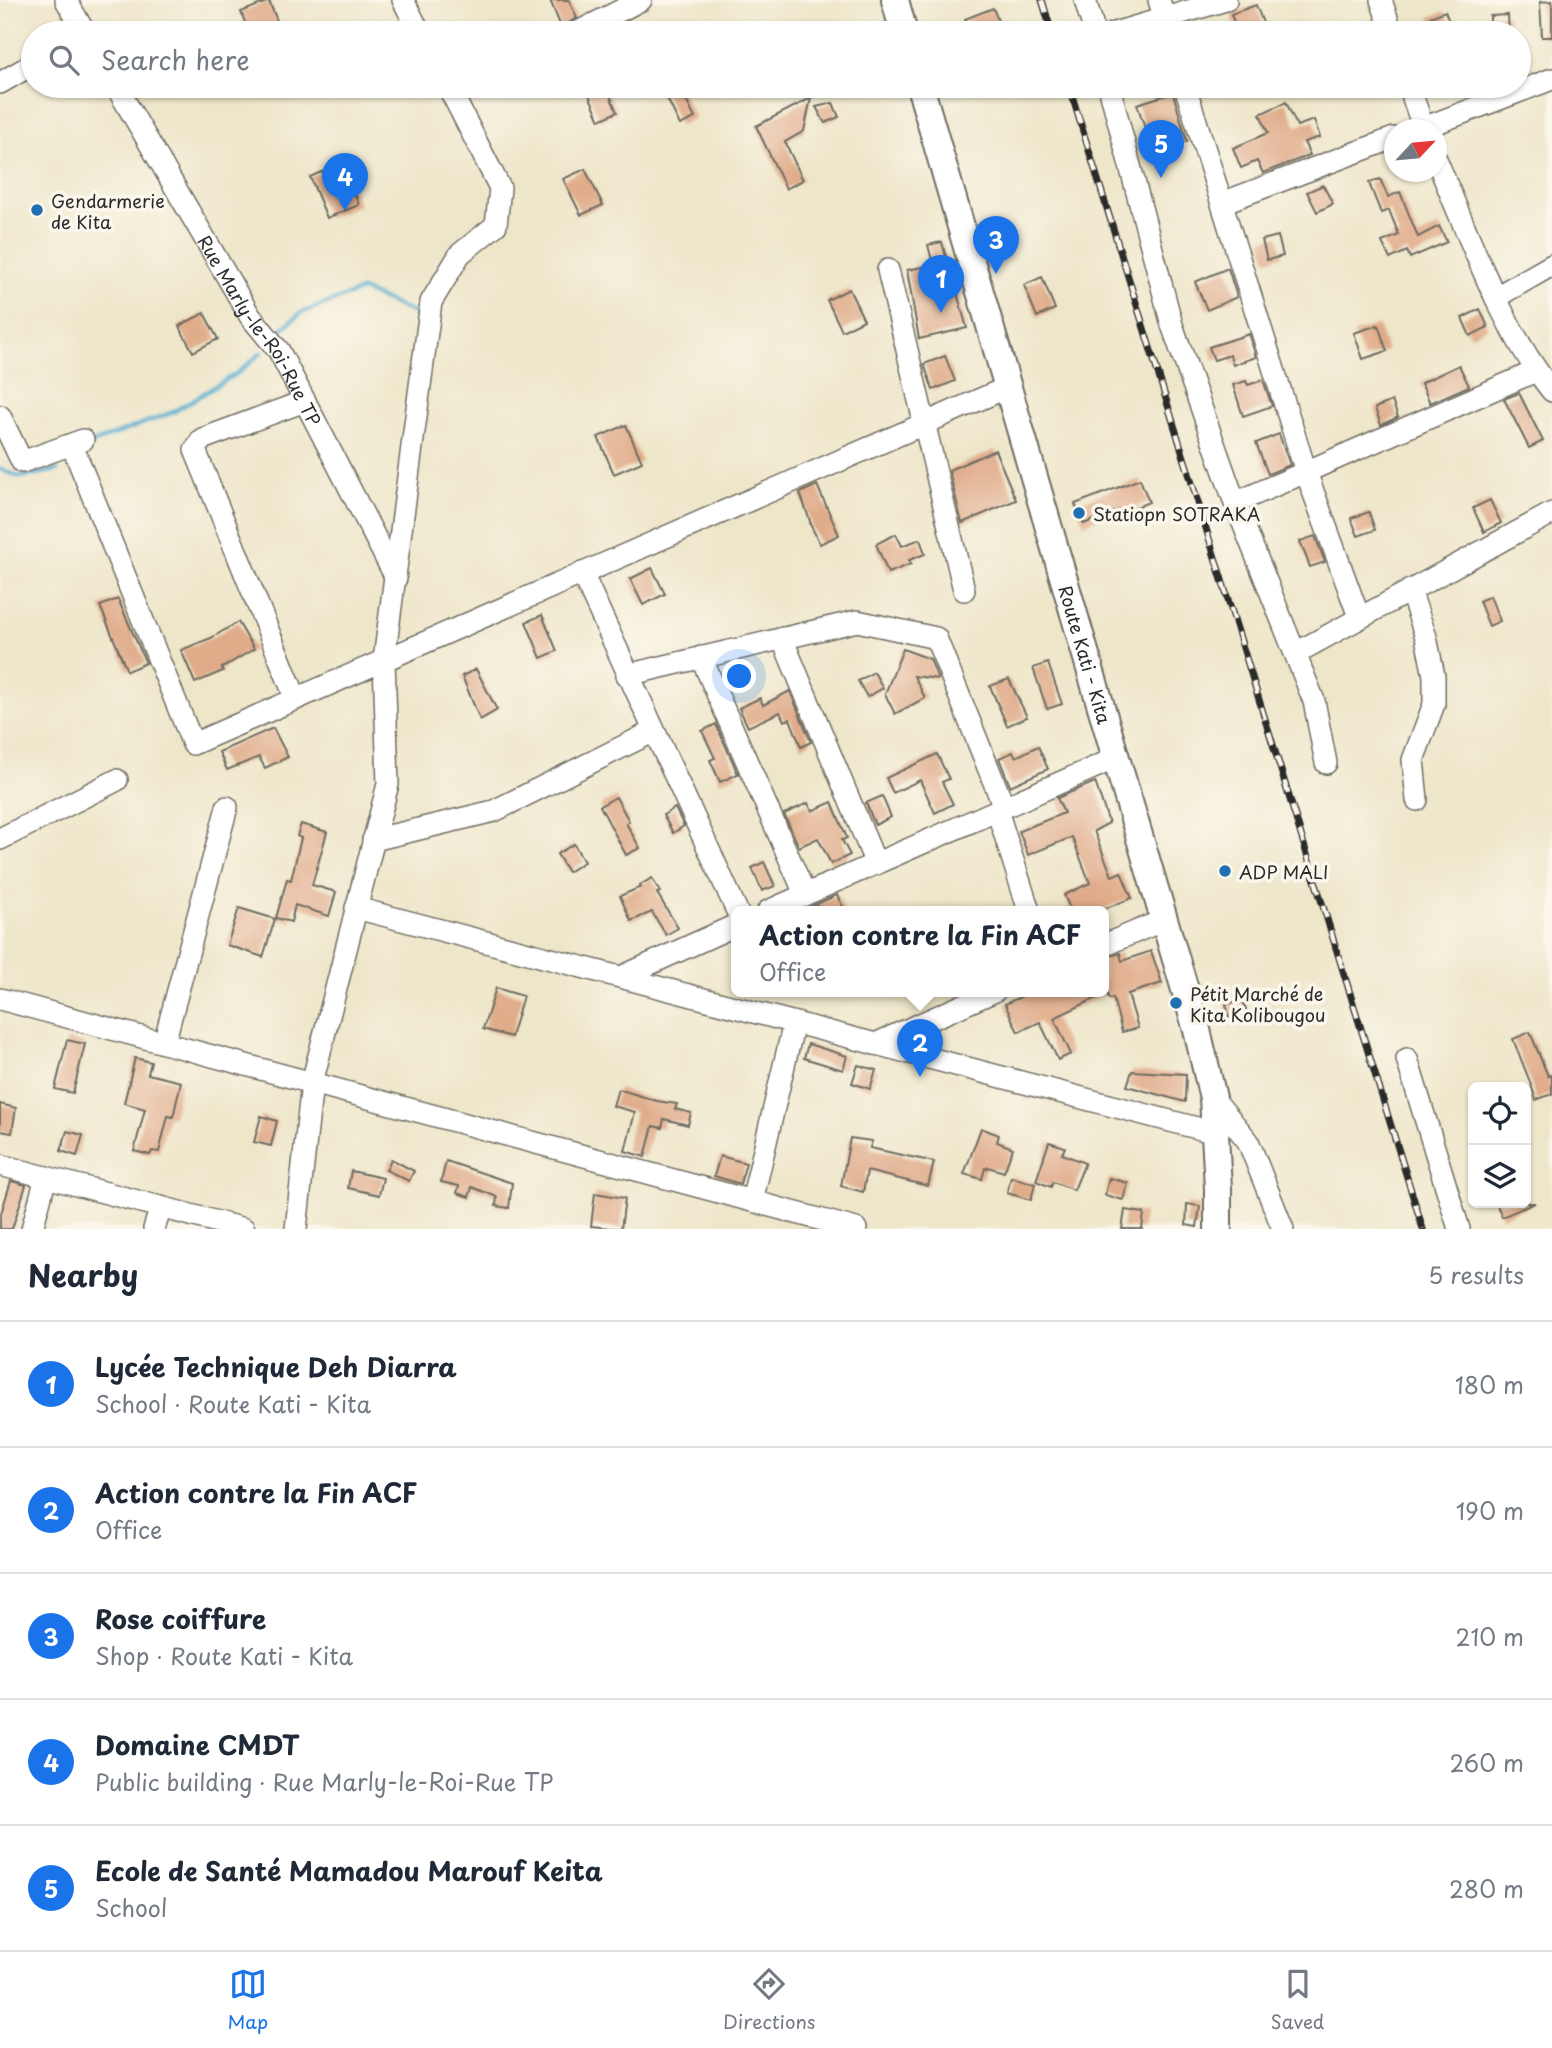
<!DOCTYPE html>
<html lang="en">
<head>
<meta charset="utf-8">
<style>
  :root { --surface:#fff; --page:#f2f2f3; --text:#1f2937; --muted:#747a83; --line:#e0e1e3; --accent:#1a73e8 }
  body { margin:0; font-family:"Playpen Sans",sans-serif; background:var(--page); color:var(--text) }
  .controls { position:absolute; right:21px; bottom:21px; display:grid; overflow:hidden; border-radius:10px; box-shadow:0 2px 5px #0004 }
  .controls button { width:63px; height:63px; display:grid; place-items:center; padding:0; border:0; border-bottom:2px solid var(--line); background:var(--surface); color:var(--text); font:35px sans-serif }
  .compass { position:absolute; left:1384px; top:119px; width:63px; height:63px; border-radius:50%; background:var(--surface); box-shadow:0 2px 5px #0004; rotate:64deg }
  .you { position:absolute; left:740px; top:677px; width:24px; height:24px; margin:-18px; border:5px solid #fff; border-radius:50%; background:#1a73e8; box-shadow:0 0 0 10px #1a73e833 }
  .badge { display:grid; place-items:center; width:46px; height:46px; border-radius:50%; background:var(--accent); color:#fff; font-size:23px; font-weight:700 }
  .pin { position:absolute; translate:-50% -58px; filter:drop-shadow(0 2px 4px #0008) }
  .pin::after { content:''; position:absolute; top:37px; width:24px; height:21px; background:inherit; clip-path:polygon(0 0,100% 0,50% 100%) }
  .popup { position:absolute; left:731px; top:906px; width:378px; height:91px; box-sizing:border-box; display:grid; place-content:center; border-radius:10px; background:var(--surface); filter:drop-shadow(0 2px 5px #0005); font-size:23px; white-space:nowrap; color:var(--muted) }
  .popup b { font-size:26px; color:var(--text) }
  .popup::after { content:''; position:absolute; left:50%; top:100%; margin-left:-14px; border:14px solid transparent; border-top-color:var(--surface) }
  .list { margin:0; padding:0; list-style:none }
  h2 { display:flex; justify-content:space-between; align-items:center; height:91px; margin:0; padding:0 28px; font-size:30px }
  h2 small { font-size:23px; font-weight:400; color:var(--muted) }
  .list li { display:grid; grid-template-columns:46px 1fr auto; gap:21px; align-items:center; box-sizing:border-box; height:126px; padding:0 28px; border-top:2px solid var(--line) }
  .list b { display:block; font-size:26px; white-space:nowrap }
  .list p { margin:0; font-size:23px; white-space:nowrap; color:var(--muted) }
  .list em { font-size:23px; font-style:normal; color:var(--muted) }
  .icon { flex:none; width:38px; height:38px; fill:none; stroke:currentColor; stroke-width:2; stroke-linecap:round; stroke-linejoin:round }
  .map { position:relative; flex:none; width:1552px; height:1229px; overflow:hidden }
  .search { position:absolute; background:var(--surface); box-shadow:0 2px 5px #0004; left:21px; right:21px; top:21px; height:77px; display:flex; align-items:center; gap:18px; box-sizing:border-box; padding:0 24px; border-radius:38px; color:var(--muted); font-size:26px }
  .sheet { height:721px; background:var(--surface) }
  nav { display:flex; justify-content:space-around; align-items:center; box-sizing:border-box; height:98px; border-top:2px solid var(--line); background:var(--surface); font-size:19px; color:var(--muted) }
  nav a { display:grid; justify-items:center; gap:4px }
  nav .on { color:var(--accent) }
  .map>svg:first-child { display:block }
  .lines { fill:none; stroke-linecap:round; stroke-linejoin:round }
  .stream { stroke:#4faacd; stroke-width:4.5 }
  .building { fill:#e0ab89 }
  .minor-casing { stroke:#6f6c62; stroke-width:24 }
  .major-casing { stroke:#6f6c62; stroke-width:30 }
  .minor { stroke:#fff; stroke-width:21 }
  .major { stroke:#fff; stroke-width:26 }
  .rail-casing { stroke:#2b2b2b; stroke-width:7 }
  .rail { stroke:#fbf7ec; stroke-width:4.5; stroke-dasharray:13; stroke-linecap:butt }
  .poi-dot { fill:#1f6fb2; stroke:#fbf7ec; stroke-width:2.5 }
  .labels { text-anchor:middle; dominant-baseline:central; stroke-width:7; stroke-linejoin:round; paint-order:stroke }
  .poi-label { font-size:18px; fill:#2b2b2b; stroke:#fbf7ec; text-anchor:start }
  .street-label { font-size:18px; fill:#2b2b2b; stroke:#fbf7ec }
</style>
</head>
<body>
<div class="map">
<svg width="1552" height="1229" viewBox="0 0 1552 1229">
  <rect width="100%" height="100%" fill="#fbf7ec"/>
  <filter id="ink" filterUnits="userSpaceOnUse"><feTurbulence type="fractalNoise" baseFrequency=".0143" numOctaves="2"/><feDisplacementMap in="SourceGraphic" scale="14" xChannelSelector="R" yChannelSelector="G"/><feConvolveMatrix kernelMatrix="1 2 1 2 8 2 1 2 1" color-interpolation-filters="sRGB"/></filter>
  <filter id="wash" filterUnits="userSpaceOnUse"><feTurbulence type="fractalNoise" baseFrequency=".00686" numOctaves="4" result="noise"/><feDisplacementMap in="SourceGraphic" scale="28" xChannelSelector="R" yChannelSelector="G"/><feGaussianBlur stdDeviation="1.57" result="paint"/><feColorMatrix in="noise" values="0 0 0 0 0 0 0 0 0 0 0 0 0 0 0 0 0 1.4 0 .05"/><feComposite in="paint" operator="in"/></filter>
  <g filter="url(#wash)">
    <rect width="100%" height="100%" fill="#eee6c9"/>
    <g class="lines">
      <g class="stream">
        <polyline points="277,333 301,313 362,290 414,313"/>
        <polyline points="90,444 173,412 239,372 261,353"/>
        <polyline points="0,469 20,477 57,470"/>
      </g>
    </g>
    <g id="blocks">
      <g class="building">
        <polygon points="550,0 569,0 577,18 561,27"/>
        <polygon points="269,1 282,33 249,33 241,12"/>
        <polygon points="1552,1 1552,37 1542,37 1540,2"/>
        <polygon points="1256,5 1265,28 1252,33 1238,33 1231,14"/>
        <polygon points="993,8 1003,33 971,33 965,19"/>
        <polygon points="1445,11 1452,29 1436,33 1430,17"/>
        <polygon points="1508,15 1509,33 1490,33 1490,16"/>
        <polygon points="585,86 606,86 617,112 600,120"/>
        <polygon points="661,86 679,86 695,118 680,125"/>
        <polygon points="1173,93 1187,141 1153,152 1137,104"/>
        <polygon points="811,98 804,131 785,142 803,180 786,189 756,126"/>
        <polygon points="1286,102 1297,126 1314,120 1320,137 1304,142 1310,155 1263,173 1257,161 1241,168 1233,148 1268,133 1260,114"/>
        <polygon points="833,103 839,117 825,123 816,107"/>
        <polygon points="343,162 359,205 327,218 310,177"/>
        <polygon points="585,169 603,205 581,215 563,179"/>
        <polygon points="1380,179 1388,197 1400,192 1418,237 1439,226 1447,242 1410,258 1407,251 1390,259 1382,242 1399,235 1389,210 1381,213 1369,183"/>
        <polygon points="1323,185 1333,204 1317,212 1307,192"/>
        <polygon points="1278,236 1283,256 1267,260 1262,240"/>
        <polygon points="942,242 947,261 933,264 928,245"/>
        <polygon points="927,266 933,294 955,286 967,328 919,339 907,270"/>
        <polygon points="1228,268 1237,297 1207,310 1195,282"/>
        <polygon points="1042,277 1055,309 1037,317 1024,285"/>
        <polygon points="849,289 864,320 842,331 827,300"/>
        <polygon points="1480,309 1488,327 1470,336 1462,318"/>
        <polygon points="204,313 218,339 193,352 179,326"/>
        <polygon points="1378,325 1387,351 1363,359 1354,333"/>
        <polygon points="1249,334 1256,357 1233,365 1230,355 1214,360 1209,347"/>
        <polygon points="945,356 955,381 933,390 924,364"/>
        <polygon points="1459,365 1469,386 1430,403 1421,383"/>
        <polygon points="1263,380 1272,406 1243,416 1233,385 1246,381 1248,385"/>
        <polygon points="1519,393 1543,441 1529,448 1504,399"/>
        <polygon points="1392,401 1398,417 1381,425 1375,408"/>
        <polygon points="626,425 642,462 614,474 598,437"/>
        <polygon points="1279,434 1290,465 1268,474 1256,443"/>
        <polygon points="995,450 1016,500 962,523 949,470"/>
        <polygon points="1140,479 1149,502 1120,514 1119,510 1084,524 1075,504"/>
        <polygon points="817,485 839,535 820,544 810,524 811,524 800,493"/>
        <polygon points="1490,500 1501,523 1484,532 1473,508"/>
        <polygon points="1369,512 1375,530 1358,536 1351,518"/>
        <polygon points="896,534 902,546 920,539 925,554 909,560 911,564 888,573 876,544"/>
        <polygon points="1315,536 1325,562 1310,567 1300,541"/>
        <polygon points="652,568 665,594 643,605 630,579"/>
        <polygon points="1490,596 1500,621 1489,626 1479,601"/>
        <polygon points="118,599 146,663 127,671 100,606"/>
        <polygon points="542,615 557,651 541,658 526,622"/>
        <polygon points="238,622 254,649 222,668 223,671 195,683 181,650 211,638"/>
        <polygon points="903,649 930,659 938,679 914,676 925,698 895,714 885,694"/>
        <polygon points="1048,663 1062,704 1047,709 1033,668"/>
        <polygon points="476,669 497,710 480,720 462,676"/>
        <polygon points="874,672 883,688 867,697 858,681"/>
        <polygon points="1009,679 1027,717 1007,726 990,686"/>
        <polygon points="790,691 811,742 801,747 790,719 784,721 780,712 748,727 739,708 760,698 763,705"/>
        <polygon points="716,724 738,774 720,782 710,760 715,758 702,731"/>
        <polygon points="273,728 288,757 265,768 259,757 227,770 219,752"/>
        <polygon points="1038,746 1048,769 1010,786 999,758 1013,752 1016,757"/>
        <polygon points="937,754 949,779 942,782 953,804 935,813 920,780 893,793 886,778"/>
        <polygon points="1095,782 1109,823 1094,831 1112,876 1121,872 1132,898 1099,911 1071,911 1064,895 1090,883 1072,837 1028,855 1019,831 1064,813 1057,798"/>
        <polygon points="882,796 891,817 875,825 866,803"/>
        <polygon points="616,797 629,821 626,823 640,848 626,855 600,806"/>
        <polygon points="832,802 847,838 842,840 850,855 831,864 818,838 799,847 784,814 808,803 812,811"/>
        <polygon points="675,808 684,826 673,833 663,815"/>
        <polygon points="301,824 327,832 312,885 336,892 329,916 295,905 291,922 276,918 287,879 291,880 301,838 297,836"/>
        <polygon points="574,844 584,862 568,872 557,854"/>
        <polygon points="764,862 775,886 762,891 752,868"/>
        <polygon points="652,878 660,892 657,893 678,928 666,935 652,912 631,921 620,896 641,887 640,885"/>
        <polygon points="837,895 845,911 801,911"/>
        <polygon points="239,908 275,919 263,957 227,945"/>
        <polygon points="1151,951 1162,983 1128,994 1138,1028 1122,1032 1113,998 1109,999 1107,993 1054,1018 1071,1054 1058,1060 1040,1022 1018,1032 1005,1004 1033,991 1104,991 1104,958 1120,953 1122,961"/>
        <polygon points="496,988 523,996 511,1037 483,1029"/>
        <polygon points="1243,1000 1247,1013 1229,1018 1226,1004"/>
        <polygon points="1530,1032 1548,1076 1552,1075 1552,1094 1536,1100 1530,1082 1513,1039"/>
        <polygon points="67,1040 85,1044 73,1093 55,1089"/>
        <polygon points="808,1044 847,1056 843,1070 804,1058"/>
        <polygon points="135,1058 151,1062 148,1074 181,1082 173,1117 168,1116 159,1152 152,1151 150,1155 134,1151 145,1109 124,1103"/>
        <polygon points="858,1065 876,1070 870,1089 852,1083"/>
        <polygon points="1132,1071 1186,1074 1185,1102 1127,1086"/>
        <polygon points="618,1089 657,1101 677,1104 675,1109 691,1113 688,1125 664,1119 662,1128 653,1126 645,1157 625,1151 635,1112 613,1106"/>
        <polygon points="0,1104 16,1108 12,1133 0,1131"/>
        <polygon points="261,1116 277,1121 271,1146 254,1142"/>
        <polygon points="981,1128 999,1135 997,1142 1013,1148 1004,1172 988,1167 987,1169 985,1168 982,1179 964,1174"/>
        <polygon points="67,1131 83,1135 77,1156 61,1151"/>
        <polygon points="850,1138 872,1141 870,1148 934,1162 928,1186 867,1171 863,1192 841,1186"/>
        <polygon points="1049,1142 1065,1147 1062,1154 1085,1163 1074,1190 1053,1182 1051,1187 1036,1181"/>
        <polygon points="720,1156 746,1163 740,1184 714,1176"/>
        <polygon points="391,1159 414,1171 409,1181 386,1170"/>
        <polygon points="446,1161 512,1183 509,1208 496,1206 497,1197 472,1187 469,1197 457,1193 459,1186 441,1182"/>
        <polygon points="351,1171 383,1178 379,1195 348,1188"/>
        <polygon points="1011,1177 1035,1184 1031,1200 1007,1193"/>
        <polygon points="1109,1178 1128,1183 1123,1200 1105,1195"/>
        <polygon points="11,1181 26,1185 12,1229 0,1229 0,1217"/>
        <polygon points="595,1193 625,1198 621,1229 591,1226"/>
        <polygon points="1496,1203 1535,1203 1502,1217"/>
        <polygon points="1187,1204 1200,1206 1197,1227 1186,1225"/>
        <polygon points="1125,1210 1144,1213 1142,1229 1122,1229"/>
      </g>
    </g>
  </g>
  <g filter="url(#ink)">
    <use href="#blocks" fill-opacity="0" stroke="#6f6c62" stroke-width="2"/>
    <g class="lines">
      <g class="minor-casing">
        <g id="minor">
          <polyline points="66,0 85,33"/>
          <polyline points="403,0 420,33"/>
          <polyline points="1085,0 1095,33"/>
          <polyline points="1159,0 1169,33"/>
          <polyline points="1381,0 1392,33"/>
          <polyline points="576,33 641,0"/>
          <polyline points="1114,33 1226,0"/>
          <polyline points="0,83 33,64"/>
          <path id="s1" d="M116 86 250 316 279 351 396 578"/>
          <polyline points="1109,86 1172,325 1235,503 1536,371"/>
          <polyline points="1185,86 1306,472 1359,617"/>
          <polyline points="1409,86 1424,130"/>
          <polyline points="453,96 472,86"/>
          <polyline points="1418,130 1552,79"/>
          <path d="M1436 159C1469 235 1500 326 1552 391"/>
          <polyline points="1222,203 1394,138"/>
          <polyline points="888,270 964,590"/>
          <polyline points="1496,297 1552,265"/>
          <polyline points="0,416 22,462 83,440"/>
          <polyline points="72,445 193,744 1008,387"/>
          <polyline points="1235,503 1314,701 1326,763"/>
          <polyline points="582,573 737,911"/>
          <polyline points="1410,590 1426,637 1434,676 1434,704 1413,760 1417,800"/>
          <polyline points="782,638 876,864"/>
          <polyline points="1296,653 1552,513"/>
          <polyline points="701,657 805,894"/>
          <polyline points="627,675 857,621 936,638 1004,807"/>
          <polyline points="296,699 195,450 202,439 305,401"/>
          <polyline points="997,810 1029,911"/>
          <polyline points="0,839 117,780"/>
          <polyline points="373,840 494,811 654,731"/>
          <polyline points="356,908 1216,1133"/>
          <polyline points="768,911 1116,758"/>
          <polyline points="1104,945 1164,920"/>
          <polyline points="621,977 736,925"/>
          <polyline points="0,999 856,1229"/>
          <polyline points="164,1043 227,807"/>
          <polyline points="875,1044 995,991"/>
          <polyline points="1407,1059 1459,1229"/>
          <polyline points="1213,1098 1248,1141 1283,1229"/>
          <polyline points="0,1165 244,1229"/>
          <polyline points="752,1201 794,1023"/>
          <polyline points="32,1229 46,1177"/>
          <polyline points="154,1229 161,1207"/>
          <polyline points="296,1229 312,1083 388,784 384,660 431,302 460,254 496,225 500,188 448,86"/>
        </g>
      </g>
      <g class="major-casing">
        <g id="major">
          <polyline points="895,0 904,33"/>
          <path id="s2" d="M920 86 1116 758 1197 1030 1213 1098 1218 1188V1229"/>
        </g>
      </g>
      <use href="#minor" class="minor"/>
      <use href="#major" class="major"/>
      <g class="rail-casing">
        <g id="rail">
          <polyline points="1042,0 1052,33"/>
          <polyline points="1069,86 1423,1229"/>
        </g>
      </g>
      <use href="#rail" class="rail"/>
    </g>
  </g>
  <g class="poi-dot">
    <circle cx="37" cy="210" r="7"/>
    <circle cx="1079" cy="513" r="7"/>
    <circle cx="1225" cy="871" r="7"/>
    <circle cx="1176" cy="1003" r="7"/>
  </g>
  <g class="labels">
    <g class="poi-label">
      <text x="51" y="200">Gendarmerie<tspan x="51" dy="21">de Kita</tspan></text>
      <text x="1093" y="513">Statiopn SOTRAKA</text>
      <text x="1239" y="871">ADP MALI</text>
      <text x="1190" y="993">Pétit Marché de<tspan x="1190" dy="21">Kita Kolibougou</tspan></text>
    </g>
    <g class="street-label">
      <text stroke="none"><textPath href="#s1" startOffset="284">Rue Marly-le-Roi-Rue TP</textPath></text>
      <text stroke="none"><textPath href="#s2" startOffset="592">Route Kati - Kita</textPath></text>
    </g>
  </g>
</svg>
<div class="controls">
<button><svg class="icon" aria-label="locate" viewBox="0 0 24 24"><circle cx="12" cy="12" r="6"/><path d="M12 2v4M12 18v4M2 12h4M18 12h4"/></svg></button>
<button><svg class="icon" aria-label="layers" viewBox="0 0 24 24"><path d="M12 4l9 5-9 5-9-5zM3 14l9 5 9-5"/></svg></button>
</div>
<svg class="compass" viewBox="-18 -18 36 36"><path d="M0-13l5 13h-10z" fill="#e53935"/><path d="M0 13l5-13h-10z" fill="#747a83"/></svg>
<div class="you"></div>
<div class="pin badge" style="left:941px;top:313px">1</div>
<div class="pin badge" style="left:920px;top:1077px">2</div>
<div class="popup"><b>Action contre la Fin ACF</b>Office</div>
<div class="pin badge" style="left:996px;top:274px">3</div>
<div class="pin badge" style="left:345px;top:211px">4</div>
<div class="pin badge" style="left:1161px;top:178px">5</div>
<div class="search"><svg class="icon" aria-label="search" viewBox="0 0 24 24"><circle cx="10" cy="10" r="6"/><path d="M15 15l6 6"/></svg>Search here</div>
</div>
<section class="sheet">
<h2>Nearby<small>5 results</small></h2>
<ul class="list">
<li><span class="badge">1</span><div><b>Lycée Technique Deh Diarra</b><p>School · Route Kati - Kita</p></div><em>180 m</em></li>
<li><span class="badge">2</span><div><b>Action contre la Fin ACF</b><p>Office</p></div><em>190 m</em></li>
<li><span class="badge">3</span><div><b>Rose coiffure</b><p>Shop · Route Kati - Kita</p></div><em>210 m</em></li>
<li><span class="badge">4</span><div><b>Domaine CMDT</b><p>Public building · Rue Marly-le-Roi-Rue TP</p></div><em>260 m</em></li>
<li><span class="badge">5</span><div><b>Ecole de Santé Mamadou Marouf Keita</b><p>School</p></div><em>280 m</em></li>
</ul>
</section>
<nav>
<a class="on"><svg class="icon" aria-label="map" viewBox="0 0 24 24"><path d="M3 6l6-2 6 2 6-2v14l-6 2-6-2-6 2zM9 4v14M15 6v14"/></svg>Map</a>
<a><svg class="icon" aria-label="directions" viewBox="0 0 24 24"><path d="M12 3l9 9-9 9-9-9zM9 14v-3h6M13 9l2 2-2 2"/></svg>Directions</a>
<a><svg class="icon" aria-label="saved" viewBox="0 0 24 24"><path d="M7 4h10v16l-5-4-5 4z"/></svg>Saved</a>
</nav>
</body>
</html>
